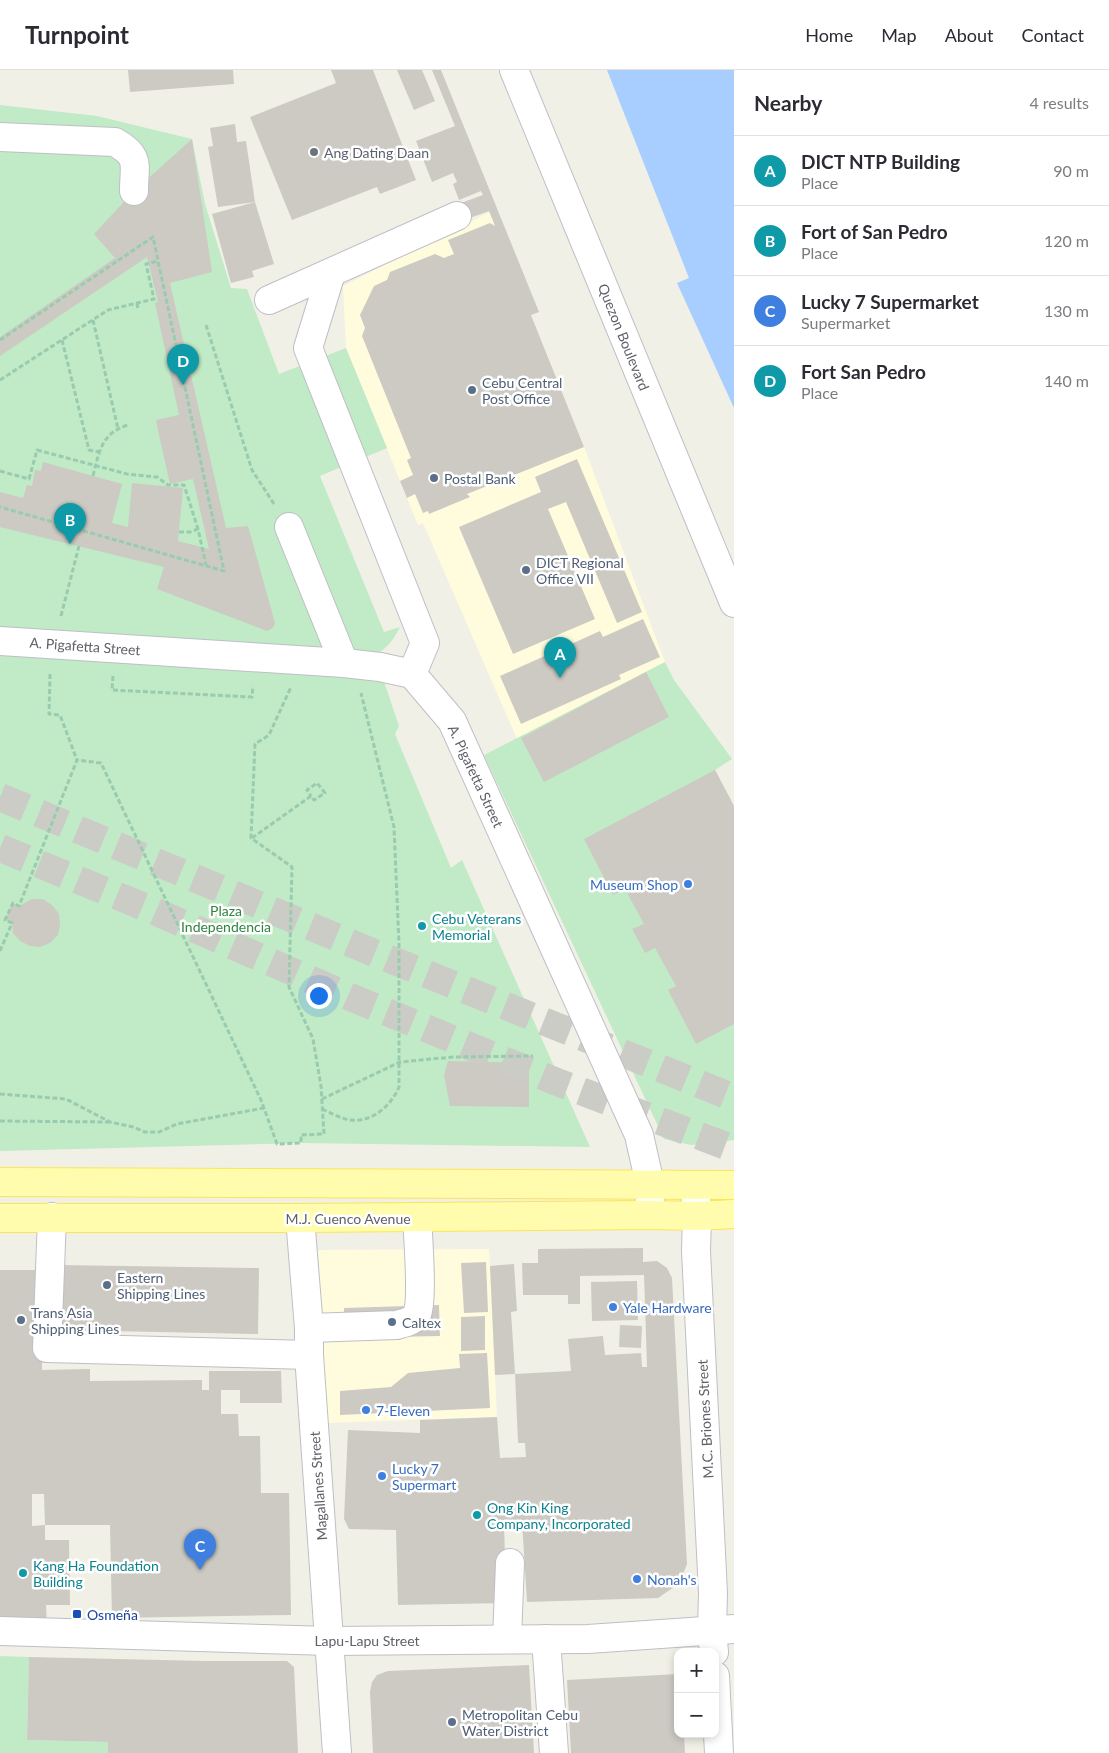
<!DOCTYPE html>
<html lang="en">
<head>
<meta charset="utf-8">
<style>
  :root { --surface:#fff; --page:#f2f2f3; --text:#2b2b33; --muted:#7c7c81; --line:#e1e1e2; --accent:#f65527 }
  body { margin:0; font-family:Lato,sans-serif; background:var(--page); color:var(--text) }
  .controls { position:absolute; right:15px; bottom:15px; display:grid; overflow:hidden; border-radius:10px; box-shadow:0 2px 8px #0003 }
  .controls button { width:45px; height:45px; display:grid; place-items:center; padding:0; border:0; border-bottom:1px solid var(--line); background:var(--surface); color:var(--text); font:25px sans-serif }
  .you { position:absolute; left:318px; top:925px; width:18px; height:18px; margin:-12px; border:4px solid #fff; border-radius:50%; background:#1a73e8; box-shadow:0 0 0 8px #1a73e833 }
  .badge { display:grid; place-items:center; width:32px; height:32px; border-radius:50%; background:var(--accent); color:#fff; font-size:16px; font-weight:700 }
  .pin { position:absolute; translate:-50% -41px; filter:drop-shadow(0 1px 2px #0008) }
  .pin::after { content:''; position:absolute; top:26px; width:18px; height:15px; background:inherit; clip-path:polygon(0 0,100% 0,50% 100%) }
  .list { margin:0; padding:0; list-style:none }
  h2 { display:flex; justify-content:space-between; align-items:center; height:65px; margin:0; padding:0 20px; font-size:21px }
  h2 small { font-size:16px; font-weight:400; color:var(--muted) }
  .list li { display:grid; grid-template-columns:32px 1fr auto; gap:15px; align-items:center; box-sizing:border-box; height:70px; padding:0 20px; border-top:1px solid var(--line) }
  .list b { display:block; font-size:19px; white-space:nowrap }
  .list p { margin:0; font-size:16px; white-space:nowrap; color:var(--muted) }
  .list em { font-size:16px; font-style:normal; color:var(--muted) }
  .map { position:relative; flex:none; width:734px; height:1683px; overflow:hidden }
  header { display:flex; align-items:center; gap:30px; box-sizing:border-box; height:70px; padding:0 25px; background:var(--surface); border-bottom:1px solid var(--line) }
  header strong { font-size:24px }
  nav { display:flex; gap:28px; margin-inline-start:auto; font-size:18px }
  main { display:flex }
  aside { flex:1; background:var(--surface) }
  .map>svg:first-child { display:block }
  .commercial { fill:#fffcdd }
  .green { fill:#c1eac7 }
  .water { fill:#a8cdff }
  .building { fill:#cccac3 }
  .lines { fill:none; stroke-linecap:round; stroke-linejoin:round }
  .highway-tunnel { stroke:#ccccc6; stroke-width:28; stroke-dasharray:28 14; stroke-linecap:butt }
  .minor-casing { stroke:#bebfc6; stroke-width:30 }
  .major-casing { stroke:#fce555; stroke-width:30 }
  .path { stroke:#99ccaf; stroke-width:3; stroke-dasharray:5 2.5; stroke-linecap:butt }
  .minor { stroke:#fff; stroke-width:28 }
  .major { stroke:#fffdad; stroke-width:28 }
  .worship-dot { fill:#6b7280; stroke:#fff; stroke-width:2 }
  .service-dot { fill:#5c6f8a; stroke:#fff; stroke-width:2 }
  .shop-dot { fill:#3f7fe0; stroke:#fff; stroke-width:2 }
  .culture-dot { fill:#0f9aa8; stroke:#fff; stroke-width:2 }
  .transit-dot { fill:#1a4fb4; stroke:#fff; stroke-width:2 }
  .labels { text-anchor:middle; dominant-baseline:central; stroke-width:5; stroke-linejoin:round; paint-order:stroke }
  .worship-label { font-size:14px; fill:#5b616d; stroke:#fff; text-anchor:start }
  .street-label { font-size:14px; fill:#5e6168; stroke:#fff }
  .service-label { font-size:14px; fill:#4e5e75; stroke:#fff; text-anchor:start }
  .shop-label { font-size:14px; fill:#366cbe; stroke:#fff; text-anchor:start }
  .park-label { font-size:14px; fill:#2f853f; stroke:#fff }
  .culture-label { font-size:14px; fill:#0d838f; stroke:#fff; text-anchor:start }
  .transit-label { font-size:14px; fill:#164399; stroke:#fff; text-anchor:start }
</style>
</head>
<body>
<header>
<strong>Turnpoint</strong>
<nav><a>Home</a><a>Map</a><a>About</a><a>Contact</a></nav>
</header>
<main>
<div class="map">
<svg width="734" height="1683" viewBox="0 0 734 1683">
  <rect width="100%" height="100%" fill="#f1f0e6"/>
  <g class="commercial">
    <polygon points="490,142 584,377 665,592 517,669 423,453 418,455 346,278 343,216"/>
    <polygon points="489,1179 497,1347 327,1353 318,1180"/>
  </g>
  <g class="green">
    <path d="M0 35 97 46 192 69 205 134 231 218 247 219 279 304 346 278 387 378 320 406 384 562 400 557C394 569 388 578 375 585L399 656 395 664 451 798 462 790 590 1077 301 1073 0 1081Z"/>
    <polygon points="665,592 674,610 732,689 715,700 734,736 734,1070 691,1075 664,1069 484,685"/>
    <polygon points="0,1586 29,1587 27,1670 108,1672 108,1683 0,1683"/>
  </g>
  <polygon class="water" points="607,0 734,0 734,338 677,213 689,208"/>
  <g class="building">
    <polygon points="128,0 233,0 234,14 130,22"/>
    <polygon points="331,0 373,0 416,110 380,124 377,117 292,150 250,47 336,13"/>
    <polygon points="397,0 422,0 435,31 414,40"/>
    <polygon points="432,0 441,0 539,242 531,245 584,377 467,424 470,427 429,444 428,441 423,443 415,424 407,428 400,411 413,405 407,390 411,388 362,266 365,258 360,245 374,216 387,210 390,202 435,184 444,188 454,184 448,170 490,153 495,156 489,141 467,149 461,133 483,125 481,121 459,130 453,114 457,112 453,103 432,112 416,71 455,56"/>
    <polygon points="235,54 237,72 246,71 255,132 274,194 252,201 254,207 231,213 212,144 255,132 218,137 208,77 213,76 210,58"/>
    <polygon points="192,69 212,202 170,213 226,458 248,456 275,553 273,558 267,561 157,519 164,497 0,457 0,422 23,428 27,415 32,416 35,400 41,401 43,392 122,414 112,453 128,457 132,413 183,418 178,471 209,479 193,409 170,414 159,365 156,350 179,345 155,233 158,232 147,187 0,286 0,267 115,188 94,164 134,121"/>
    <polygon points="577,389 642,542 617,553 566,432 548,439 595,549 513,584 459,457 541,422 535,407"/>
    <polygon points="643,549 660,587 619,605 621,609 521,654 500,606 600,561 603,567"/>
    <polygon points="646,602 669,647 544,712 521,668"/>
    <polygon points="715,700 734,736 734,954 696,974 668,920 676,916 655,878 645,883 632,859 644,854 625,819 613,825 584,769"/>
    <polygon points="32,829 43,829 52,835 59,844 60,855 58,865 50,873 40,877 30,876 20,871 13,863 12,853 5,850 13,833 19,836"/>
    <polygon points="448,991 529,993 529,1037 450,1036 444,1005"/>
    <polygon points="643,1178 643,1192 657,1191 667,1198 672,1208 687,1494 683,1504 674,1517 658,1528 527,1532 522,1451 504,1451 506,1533 398,1535 396,1460 349,1459 344,1449 348,1360 420,1363 420,1350 497,1347 500,1388 526,1387 525,1373 518,1373 515,1304 571,1301 568,1269 603,1266 605,1285 641,1283 642,1297 647,1297 644,1205 580,1206 580,1234 568,1234 568,1225 523,1225 522,1193 538,1193 538,1179"/>
    <polygon points="486,1192 488,1242 464,1243 461,1193"/>
    <polygon points="514,1194 517,1241 511,1242 515,1304 495,1305 490,1196"/>
    <polygon points="59,1195 259,1198 258,1264 58,1260"/>
    <polygon points="0,1200 41,1200 42,1300 90,1299 90,1311 202,1310 202,1320 209,1320 209,1301 281,1301 282,1333 240,1333 240,1320 221,1320 221,1344 238,1344 239,1366 260,1366 261,1423 289,1423 291,1545 112,1548 110,1455 45,1455 44,1424 32,1424 32,1456 45,1455 45,1470 69,1470 70,1535 46,1535 47,1555 0,1555"/>
    <polygon points="637,1211 638,1250 592,1251 591,1212"/>
    <polygon points="439,1235 440,1266 344,1268 344,1238"/>
    <polygon points="485,1246 485,1280 461,1281 461,1247"/>
    <polygon points="620,1255 642,1256 641,1278 619,1277"/>
    <polygon points="487,1283 490,1338 340,1345 340,1321 391,1317 408,1303 460,1298 459,1284"/>
    <polygon points="29,1587 205,1591 287,1591 294,1597 298,1683 108,1683 108,1672 27,1670"/>
    <polygon points="529,1595 534,1683 373,1683 370,1622 372,1612 377,1605 388,1601"/>
    <polygon points="678,1604 678,1664 684,1664 685,1683 571,1683 567,1610"/>
  </g>
  <g class="lines">
    <g class="highway-tunnel">
      <polyline points="0,727 372,882 734,1028"/>
      <polyline points="0,778 152,840 350,927 557,1012 734,1079"/>
    </g>
    <g class="minor-casing">
      <g id="minor">
        <polyline points="514,0 734,533"/>
        <path d="M0 67 115 72C141 87 134 94 134 121"/>
        <polyline points="331,203 308,278 425,573 412,604"/>
        <polyline points="269,230 457,146"/>
        <polyline points="289,457 344,593"/>
        <polyline points="0,571 344,593 380,597 412,604 452,651 639,1065 650,1114 650,1145"/>
        <polyline points="695,1115 697,1146 696,1181 713,1523 712,1560 714,1582"/>
        <polyline points="52,1147 47,1278 309,1285"/>
        <polyline points="300,1148 309,1258 309,1285 337,1683"/>
        <path d="M309 1258 397 1255C404 1253 414 1251 417 1244 423 1231 418 1165 417 1147"/>
        <polyline points="0,1561 329,1571 588,1569 734,1559"/>
        <polyline points="507,1569 510,1493"/>
        <polyline points="546,1569 554,1683"/>
        <polyline points="715,1606 719,1683"/>
      </g>
    </g>
    <g class="major-casing">
      <g id="major">
        <polyline points="0,1112 734,1115"/>
        <polyline points="0,1148 300,1148 650,1145 697,1146 734,1144"/>
      </g>
    </g>
    <g class="path">
      <polyline points="137,233 138,240"/>
      <polyline points="93,250 118,359"/>
      <polyline points="206,255 252,400 274,434"/>
      <polyline points="0,270 153,167 224,501 0,437"/>
      <polyline points="62,270 89,380 100,382"/>
      <polyline points="0,310 108,240 154,229 146,194 158,191"/>
      <polyline points="0,401 29,409 37,380 127,404 157,407 168,415 184,415 198,459 206,495"/>
      <path d="M93 406C99 381 102 363 128 355"/>
      <polyline points="179,462 190,462 198,459"/>
      <polyline points="61,546 79,476"/>
      <polyline points="50,604 49,644 60,645 77,690"/>
      <polyline points="113,606 112,620 252,627 253,616"/>
      <polyline points="252,768 311,726 314,730 325,723 317,713 307,720 311,726"/>
      <polyline points="0,881 12,853 5,850 13,833 19,836 77,690 101,693 261,1030 277,1074 301,1073 301,1065 324,1064 321,1016 313,969 289,917 292,797 251,768 255,674 269,665 291,617"/>
      <polyline points="0,1024 66,1029 110,1052 133,1057 145,1062 159,1062 177,1054 264,1038"/>
      <polyline points="322,1029 400,992 453,987 533,986"/>
      <path d="M322 1039C331 1043 340 1048 349 1050 372 1053 391 1036 399 1017V874L394 757 361 623"/>
      <polyline points="0,1051 109,1052"/>
    </g>
    <use href="#minor" class="minor"/>
    <use href="#major" class="major"/>
  </g>
  <circle class="worship-dot" cx="314" cy="82" r="5"/>
  <g class="service-dot">
    <circle cx="472" cy="320" r="5"/>
    <circle cx="434" cy="408" r="5"/>
    <circle cx="526" cy="500" r="5"/>
    <circle cx="107" cy="1215" r="5"/>
    <circle cx="21" cy="1250" r="5"/>
    <circle cx="392" cy="1252" r="5"/>
    <circle cx="452" cy="1652" r="5"/>
  </g>
  <g class="shop-dot">
    <circle cx="688" cy="814" r="5"/>
    <circle cx="613" cy="1237" r="5"/>
    <circle cx="366" cy="1340" r="5"/>
    <circle cx="382" cy="1406" r="5"/>
    <circle cx="637" cy="1509" r="5"/>
  </g>
  <g class="culture-dot">
    <circle cx="422" cy="856" r="5"/>
    <circle cx="477" cy="1445" r="5"/>
    <circle cx="23" cy="1503" r="5"/>
  </g>
  <rect class="transit-dot" x="72" y="1539" width="10" height="10" rx="2.5"/>
  <g class="labels">
    <g class="worship-label">
      <text x="324" y="82">Ang Dating Daan</text>
    </g>
    <g class="street-label">
      <text transform="translate(624 267) rotate(68)">Quezon Boulevard</text>
      <text transform="translate(85 576) rotate(4)">A. Pigafetta Street</text>
      <text transform="translate(476 706) rotate(65)">A. Pigafetta Street</text>
      <text x="348" y="1148">M.J. Cuenco Avenue</text>
      <text transform="translate(705 1349) rotate(-93)">M.C. Briones Street</text>
      <text transform="translate(318 1416) rotate(-94)">Magallanes Street</text>
      <text x="367" y="1570">Lapu-Lapu Street</text>
    </g>
    <g class="service-label">
      <text x="482" y="312">Cebu Central<tspan x="482" dy="16">Post Office</tspan></text>
      <text x="444" y="408">Postal Bank</text>
      <text x="536" y="492">DICT Regional<tspan x="536" dy="16">Office VII</tspan></text>
      <text x="117" y="1207">Eastern<tspan x="117" dy="16">Shipping Lines</tspan></text>
      <text x="31" y="1242">Trans Asia<tspan x="31" dy="16">Shipping Lines</tspan></text>
      <text x="402" y="1252">Caltex</text>
      <text x="462" y="1644">Metropolitan Cebu<tspan x="462" dy="16">Water District</tspan></text>
    </g>
    <g class="shop-label">
      <text x="678" y="814" text-anchor="end">Museum Shop</text>
      <text x="623" y="1237">Yale Hardware</text>
      <text x="376" y="1340">7-Eleven</text>
      <text x="392" y="1398">Lucky 7<tspan x="392" dy="16">Supermart</tspan></text>
      <text x="647" y="1509">Nonah's</text>
    </g>
    <g class="park-label">
      <text x="226" y="840">Plaza<tspan x="226" dy="16">Independencia</tspan></text>
    </g>
    <g class="culture-label">
      <text x="432" y="848">Cebu Veterans<tspan x="432" dy="16">Memorial</tspan></text>
      <text x="487" y="1437">Ong Kin King<tspan x="487" dy="16">Company, Incorporated</tspan></text>
      <text x="33" y="1495">Kang Ha Foundation<tspan x="33" dy="16">Building</tspan></text>
    </g>
    <g class="transit-label">
      <text x="87" y="1544">Osmeña</text>
    </g>
  </g>
</svg>
<div class="controls">
<button>+</button>
<button>−</button>
</div>
<div class="you"></div>
<div class="pin badge" style="left:560px;top:608px;background:#0f9aa8">A</div>
<div class="pin badge" style="left:70px;top:474px;background:#0f9aa8">B</div>
<div class="pin badge" style="left:200px;top:1500px;background:#3f7fe0">C</div>
<div class="pin badge" style="left:183px;top:315px;background:#0f9aa8">D</div>
</div>
<aside>
<h2>Nearby<small>4 results</small></h2>
<ul class="list">
<li><span class="badge" style="background:#0f9aa8">A</span><div><b>DICT NTP Building</b><p>Place</p></div><em>90 m</em></li>
<li><span class="badge" style="background:#0f9aa8">B</span><div><b>Fort of San Pedro</b><p>Place</p></div><em>120 m</em></li>
<li><span class="badge" style="background:#3f7fe0">C</span><div><b>Lucky 7 Supermarket</b><p>Supermarket</p></div><em>130 m</em></li>
<li><span class="badge" style="background:#0f9aa8">D</span><div><b>Fort San Pedro</b><p>Place</p></div><em>140 m</em></li>
</ul>
</aside>
</main>
</body>
</html>
